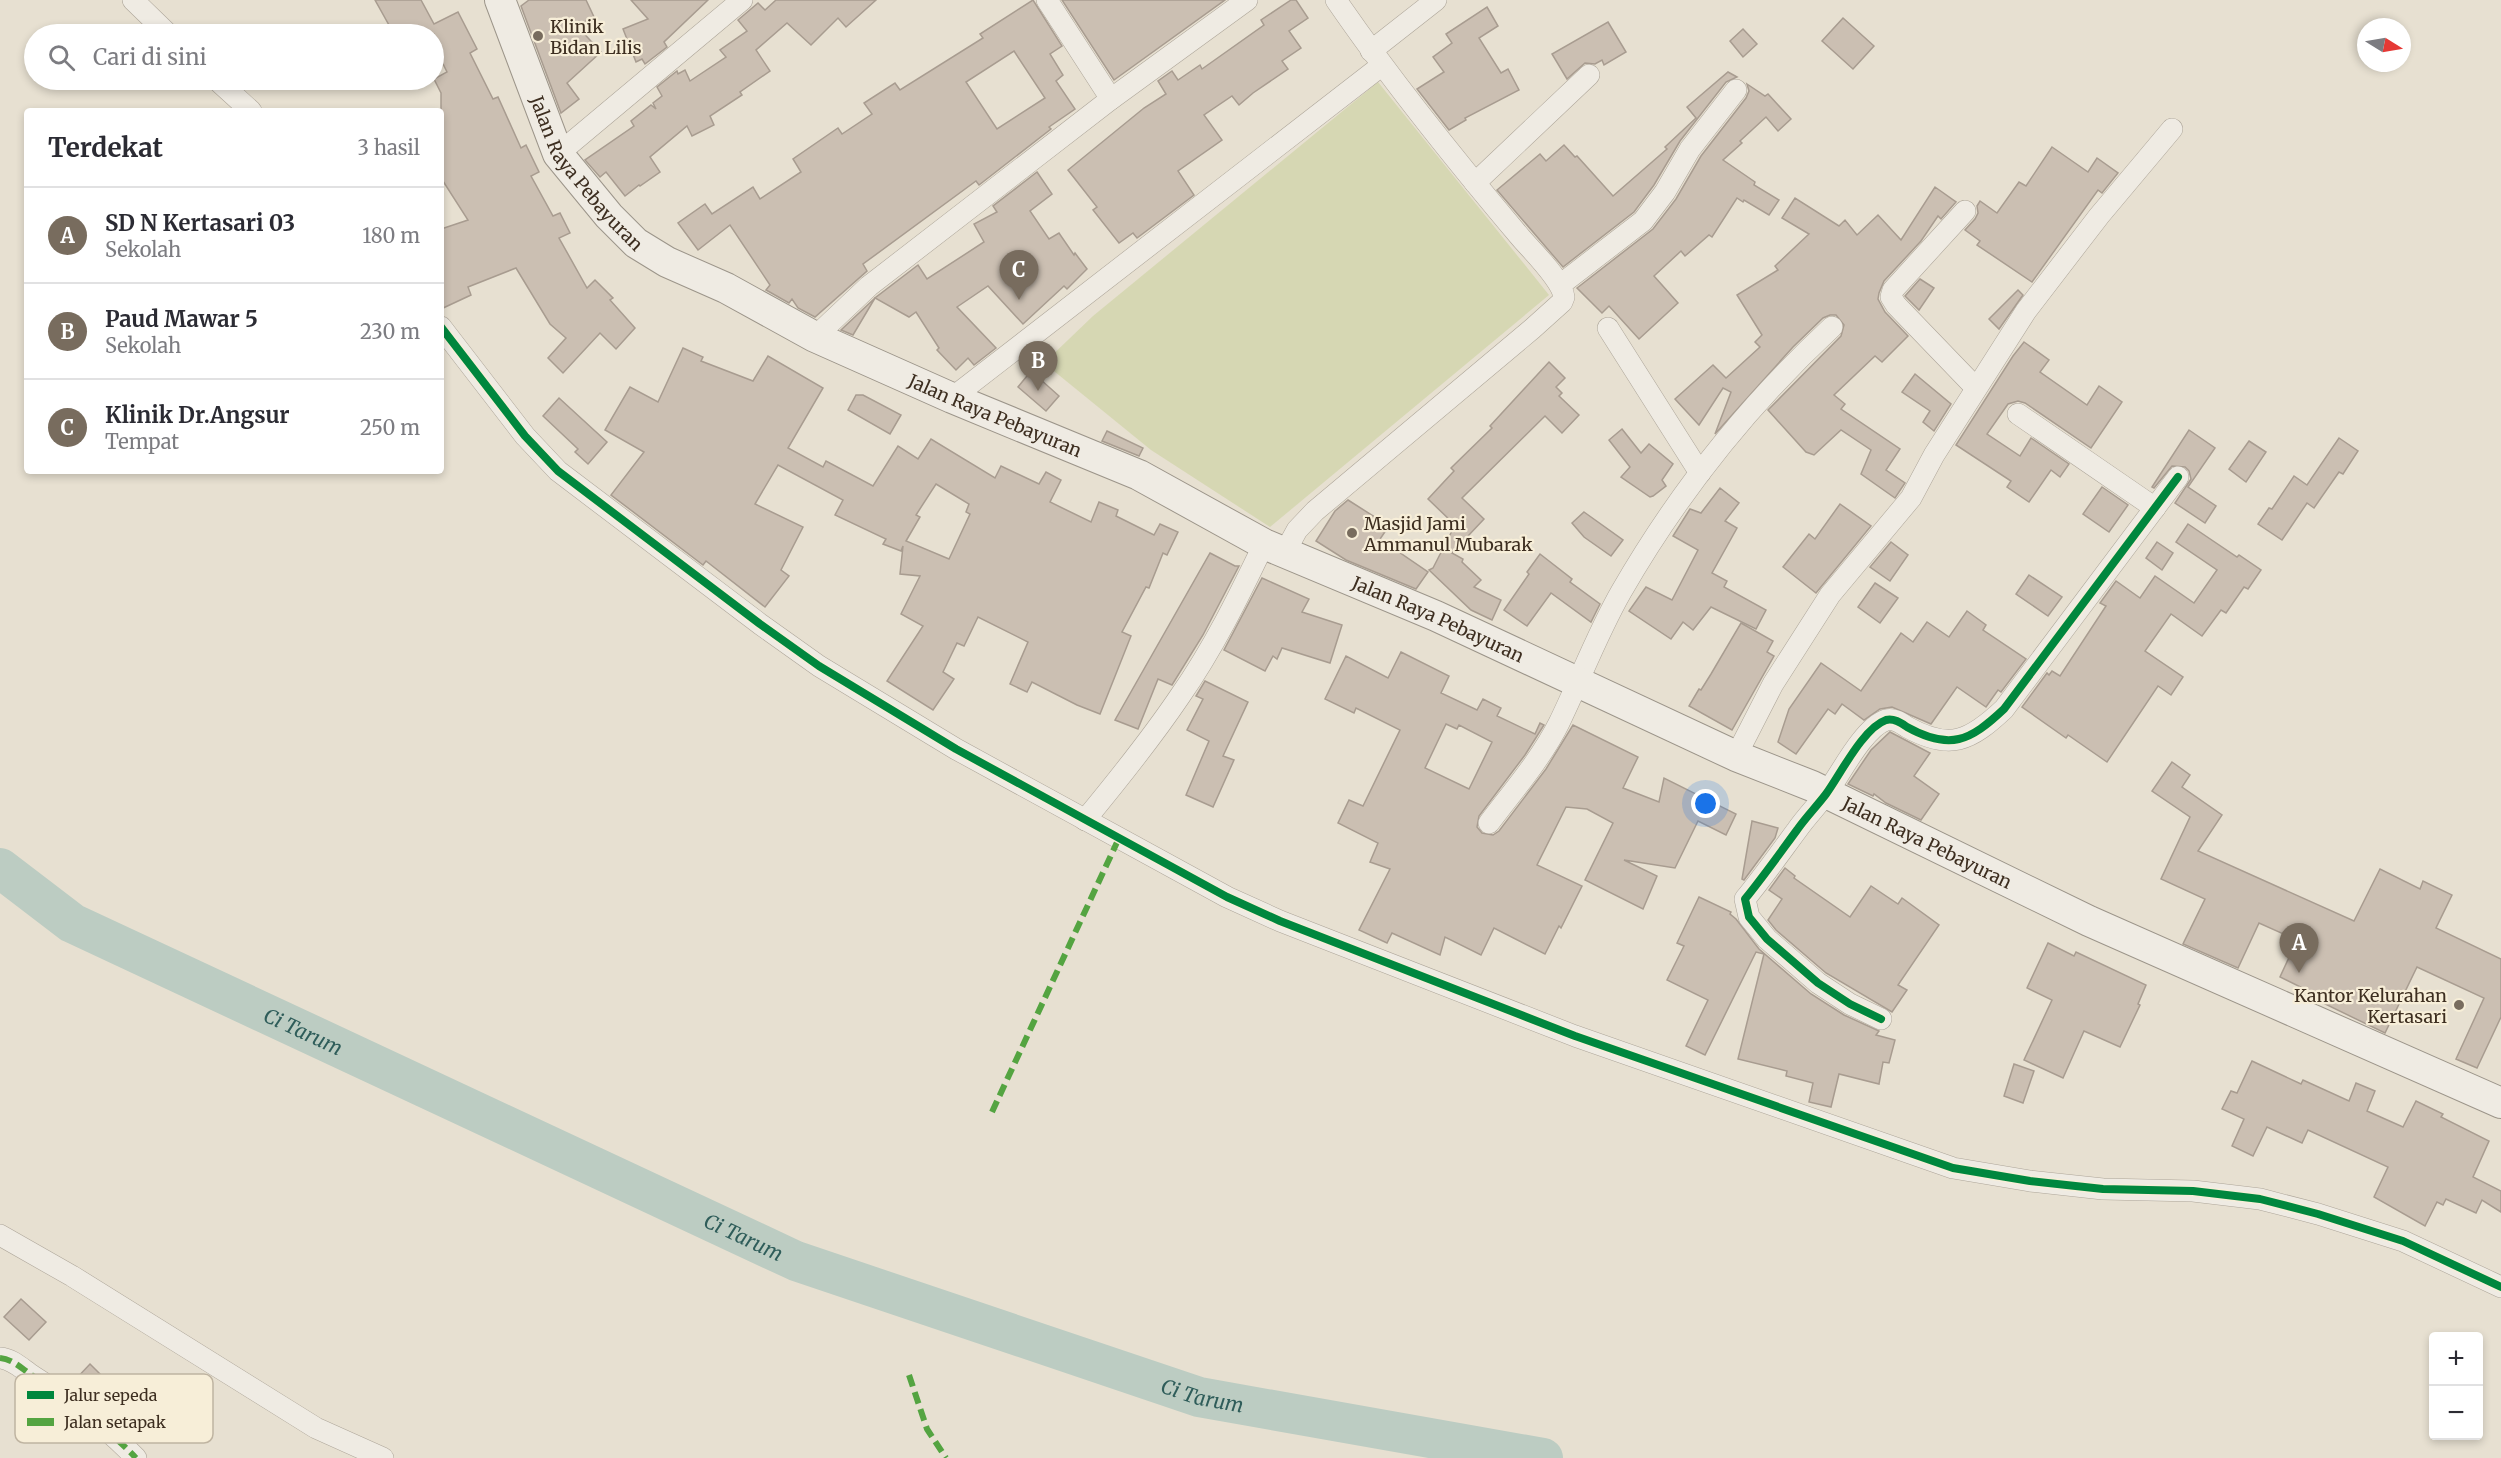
<!DOCTYPE html>
<html lang="id">
<head>
<meta charset="utf-8">
<style>
  :root { --surface:#fff; --page:#f2f2f3; --text:#2b2b33; --muted:#7c7c81; --line:#e1e1e2; --accent:#786c5e }
  body { margin:0; font-family:Merriweather,serif; background:var(--page); color:var(--text) }
  .controls { position:absolute; right:18px; bottom:18px; display:grid; overflow:hidden; border-radius:6px; box-shadow:0 3px 9px #0003 }
  .controls button { width:54px; height:54px; display:grid; place-items:center; padding:0; border:0; border-bottom:2px solid var(--line); background:var(--surface); color:var(--text); font:30px sans-serif }
  .compass { position:absolute; left:2357px; top:18px; width:54px; height:54px; border-radius:50%; background:var(--surface); box-shadow:0 3px 9px #0003; rotate:101deg }
  .you { position:absolute; left:1706px; top:804px; width:21px; height:21px; margin:-15px; border:4px solid #fff; border-radius:50%; background:#1a73e8; box-shadow:0 0 0 9px #1a73e833 }
  .badge { display:grid; place-items:center; width:39px; height:39px; border-radius:50%; background:var(--accent); color:#fff; font-size:20px; font-weight:700 }
  .pin { position:absolute; translate:-50% -50px; filter:drop-shadow(0 2px 3px #0008) }
  .pin::after { content:''; position:absolute; top:32px; width:21px; height:18px; background:inherit; clip-path:polygon(0 0,100% 0,50% 100%) }
  .list { margin:0; padding:0; list-style:none }
  h2 { display:flex; justify-content:space-between; align-items:center; height:78px; margin:0; padding:0 24px; font-size:26px }
  h2 small { font-size:20px; font-weight:400; color:var(--muted) }
  .list li { display:grid; grid-template-columns:39px 1fr auto; gap:18px; align-items:center; box-sizing:border-box; height:96px; padding:0 24px; border-top:2px solid var(--line) }
  .list b { display:block; font-size:22px; white-space:nowrap }
  .list p { margin:0; font-size:20px; white-space:nowrap; color:var(--muted) }
  .list em { font-size:20px; font-style:normal; color:var(--muted) }
  .icon { flex:none; width:33px; height:33px; fill:none; stroke:currentColor; stroke-width:2; stroke-linecap:round; stroke-linejoin:round }
  .map { position:relative; flex:none; width:2501px; height:1458px; overflow:hidden }
  .search { position:absolute; background:var(--surface); box-shadow:0 3px 9px #0003; left:24px; top:24px; width:420px; height:66px; display:flex; align-items:center; gap:15px; box-sizing:border-box; padding:0 21px; border-radius:33px; color:var(--muted); font-size:22px }
  .panel { position:absolute; background:var(--surface); box-shadow:0 3px 9px #0003; left:24px; top:108px; width:420px; height:366px; border-radius:6px }
  .map>svg:first-child { display:block }
  .green { fill:#d6d7b3 }
  .lines { fill:none; stroke-linecap:round; stroke-linejoin:round }
  .river { stroke:#bcccc2; stroke-width:40 }
  .building { fill:#cbbfb2; stroke:#a89c90; stroke-width:1.5; fill-rule:evenodd }
  .street-casing { stroke:#ada599; stroke-width:22 }
  .secondary-casing { stroke:#9c958a; stroke-width:32 }
  .street { stroke:#efebe3; stroke-width:21 }
  .secondary { stroke:#efebe3; stroke-width:30 }
  .quiet { stroke:#54a441; stroke-width:6; stroke-dasharray:12 6; stroke-linecap:butt }
  .cycleway-casing { stroke:#f7eed8; stroke-width:11 }
  .cycleway { stroke:#00873e; stroke-width:8 }
  .poi-dot { fill:#786c5e; stroke:#f7eed8; stroke-width:2 }
  .labels { text-anchor:middle; dominant-baseline:central; stroke-width:4.5; stroke-linejoin:round; paint-order:stroke }
  .poi-label { font-size:18px; fill:#3d2e20; stroke:#f7eed8; text-anchor:start }
  .street-label { font-size:18px; fill:#3d2e20; stroke:#f7eed8 }
  .water-label { font-size:20px; font-style:italic; fill:#2f5d5a; stroke:#f7eed8 }
  .key { fill:#f7eed8; stroke:#bfb4a1; stroke-width:1.5 }
  .key-label { font-size:16px; fill:#3d2e20 }
</style>
</head>
<body>
<div class="map">
<svg width="2501" height="1458" viewBox="0 0 2501 1458">
  <rect width="100%" height="100%" fill="#e7e0d1"/>
  <polygon class="green" points="1378,82 1549,295 1270,527 1151,450 1044,363 1093,316"/>
  <g class="lines">
    <path class="river" id="s1" d="M0 868 72 923 796 1261 1199 1397 1543 1458"/>
  </g>
  <g class="building">
    <polygon points="375,0 421,0 434,24 458,12 477,49 470,53 493,99 498,97 521,148 526,145 539,172 531,176 553,216 560,213 570,233 559,238 587,288 595,280 613,298 610,300 635,328 616,349 600,333 563,373 548,358 566,338 550,324 516,268 468,287 471,295 441,309 441,229 468,220 441,178 441,93 434,79 447,72 434,46 434,34 394,34"/>
    <polygon points="529,0 586,0 594,17 577,26 601,52 567,83 579,99 561,113 521,6"/>
    <polygon points="631,0 708,0 664,42 667,47 645,64 642,59 636,62 623,29 648,19"/>
    <polygon points="776,0 876,0 846,27 838,18 811,45 787,23 756,50 770,71 740,92 742,95 710,116 714,125 692,136 687,126 650,157 660,172 640,186 639,185 625,196 606,172 600,177 585,160 634,126 631,121 651,105 656,109 653,103 662,96 657,87 677,71 678,74 685,70 690,81 726,57 720,50 747,31 738,20 758,3 765,10"/>
    <path d="M1033 0 1062 46 1050 54 1063 75 1056 81 1075 109 1049 127 1051 129 979 185 976 181 863 264 867 271 815 317 798 308 792 299 789 303 766 290 770 285 730 225 698 250 678 223 705 204 712 214 753 187 760 199 801 172 793 159 838 128 842 134 872 114 864 103 895 83 900 90 983 38 980 34ZM1014 51 1045 98 997 129 966 82Z"/>
    <polygon points="1062,0 1225,0 1114,80"/>
    <polygon points="1291,0 1296,0 1308,18 1289,31 1301,48 1282,61 1288,69 1253,93 1239,105 1232,96 1204,115 1222,140 1178,171 1194,195 1137,238 1133,233 1119,243 1093,210 1097,207 1068,170 1144,108 1166,94 1158,81 1172,71 1178,80 1200,65 1202,69 1264,25 1261,20"/>
    <polygon points="1487,7 1498,26 1479,38 1501,73 1508,69 1519,90 1465,118 1466,120 1449,130 1417,89 1444,72 1433,57 1452,43 1446,34"/>
    <polygon points="1843,18 1874,46 1853,69 1822,41"/>
    <polygon points="1608,22 1626,52 1604,65 1602,60 1595,64 1585,63 1567,79 1552,54"/>
    <polygon points="1743,29 1757,44 1743,57 1730,41"/>
    <polygon points="1728,72 1737,77 1726,82 1680,141 1654,185 1634,212 1563,267 1497,190 1540,154 1546,161 1564,145 1575,157 1577,156 1613,196 1667,149 1665,147 1696,118 1687,107"/>
    <polygon points="1747,84 1765,96 1768,94 1791,119 1778,131 1766,117 1740,141 1742,143 1723,160 1755,182 1754,185 1779,200 1769,215 1744,200 1743,202 1737,198 1712,237 1709,235 1685,256 1681,251 1654,276 1678,303 1639,339 1609,306 1602,313 1577,288 1653,229 1676,199 1701,156 1746,98 1749,91"/>
    <polygon points="2052,147 2088,172 2097,158 2118,173 2102,193 2098,190 2032,282 1977,245 1980,241 1965,230 1975,219 1978,213 1977,206 1980,201 1997,213 2019,182 2026,186"/>
    <polygon points="1037,172 1052,194 1030,211 1049,239 1059,233 1074,255 1075,253 1087,269 1067,289 1064,286 1023,324 988,286 957,307 996,348 974,365 968,358 956,370 937,350 939,348 916,312 909,317 875,298 918,265 927,279 984,242 974,224 997,212 993,206"/>
    <polygon points="1935,187 1956,202 1941,219 1938,216 1921,241 1884,281 1879,293 1878,299 1885,312 1908,336 1882,362 1875,356 1834,395 1845,404 1841,409 1900,449 1886,470 1905,483 1895,498 1861,474 1871,450 1841,430 1814,455 1806,452 1768,410 1841,336 1844,325 1836,315 1830,315 1823,318 1793,347 1715,434 1731,392 1723,388 1699,425 1675,399 1713,365 1726,378 1760,347 1755,342 1762,335 1737,295 1778,270 1775,266 1809,234 1782,218 1795,198 1839,226 1845,220 1857,235 1878,215 1901,240"/>
    <polygon points="1920,279 1934,288 1919,310 1905,296"/>
    <polygon points="2018,290 2023,295 1999,329 1989,319"/>
    <polygon points="875,298 853,335 841,330"/>
    <polygon points="2024,342 2049,360 2040,372 2087,405 2099,386 2122,402 2091,448 2025,403 2018,401 2008,404 1987,434 2020,456 2031,438 2069,464 2060,477 2051,470 2029,502 2007,487 2011,481 1956,445 2013,356"/>
    <path d="M683 348 703 357 701 361 753 381 768 356 823 388 788 448 823 467 826 461 873 486 898 446 918 459 931 439 995 478 1001 466 1039 484 1046 472 1061 480 1050 502 1091 522 1099 502 1118 510 1116 516 1154 535 1160 524 1178 532 1167 555 1163 553 1149 588 1146 587 1122 632 1131 636 1100 714 1077 705 1032 682 1027 692 1010 684 1028 642 978 617 964 646 957 643 943 672 954 679 933 710 887 681 923 626 901 614 920 576 900 574 903 546 901 551 883 544 886 539 835 515 843 500 778 465 755 504 803 527 781 570 789 576 765 607 706 561 703 565 611 495 644 452 605 430 630 387 658 402ZM936 484 969 504 966 512 970 514 949 559 906 541 920 517 916 515Z"/>
    <polygon points="1549,362 1565,378 1556,387 1562,393 1559,396 1579,415 1562,433 1545,416 1462,498 1484,519 1452,553 1463,559 1462,562 1481,580 1474,587 1501,600 1492,620 1471,610 1429,570 1433,568 1455,525 1428,499 1454,471 1451,468 1492,428 1490,426"/>
    <polygon points="1031,371 1059,396 1046,411 1018,387"/>
    <polygon points="1915,374 1951,404 1934,431 1923,422 1930,411 1902,392"/>
    <polygon points="856,395 863,395 901,415 890,434 848,410"/>
    <polygon points="559,398 607,442 588,464 575,452 578,449 543,416"/>
    <polygon points="1622,429 1641,453 1649,444 1673,464 1662,480 1666,486 1653,496 1650,497 1621,477 1630,467 1609,440"/>
    <polygon points="2189,430 2215,448 2188,487 2216,506 2205,523 2175,503 2191,479 2189,471 2185,467 2172,466 2154,488 2152,487"/>
    <polygon points="1107,431 1143,448 1139,456 1102,441"/>
    <polygon points="2339,438 2358,451 2343,474 2339,472 2314,508 2307,503 2282,540 2258,524 2269,508 2272,509 2294,476 2307,485"/>
    <polygon points="2249,441 2266,452 2246,482 2229,469"/>
    <polygon points="2102,487 2128,505 2109,532 2083,514"/>
    <polygon points="1720,488 1739,503 1725,521 1737,528 1712,573 1727,581 1724,587 1766,610 1756,629 1711,607 1693,630 1683,622 1671,639 1629,611 1646,587 1672,600 1698,550 1673,536 1690,509 1701,513"/>
    <polygon points="1348,500 1389,526 1380,539 1428,572 1416,589 1346,560 1316,541 1335,511"/>
    <polygon points="1840,504 1871,526 1816,593 1783,567 1809,534 1815,539"/>
    <polygon points="1584,512 1623,540 1611,556 1584,537 1572,523"/>
    <polygon points="2188,524 2237,557 2239,555 2261,570 2248,589 2244,587 2226,613 2221,610 2202,636 2171,614 2145,651 2183,677 2171,695 2158,686 2107,762 2068,735 2066,738 2022,707 2047,673 2049,675 2052,671 2060,676 2106,606 2100,603 2116,581 2140,598 2155,576 2194,603 2217,570 2176,542"/>
    <polygon points="1891,542 1908,555 1890,581 1870,567"/>
    <polygon points="2157,542 2173,553 2162,570 2146,558"/>
    <polygon points="1210,553 1235,566 1239,566 1203,635 1172,685 1158,679 1138,729 1115,720"/>
    <polygon points="1540,554 1572,579 1570,582 1600,604 1591,622 1551,593 1527,626 1504,610 1529,574 1527,572"/>
    <polygon points="2029,575 2062,597 2048,616 2016,594"/>
    <polygon points="1262,578 1309,599 1302,612 1342,625 1330,663 1282,648 1277,659 1273,656 1265,671 1224,650"/>
    <polygon points="1875,583 1898,598 1880,623 1858,607"/>
    <polygon points="1967,611 1986,625 1983,630 2026,659 2001,692 1998,690 1986,707 1957,687 1931,724 1892,707 1880,709 1864,720 1842,704 1835,714 1828,709 1796,754 1778,742 1789,709 1821,663 1861,691 1901,633 1913,642 1927,622 1949,637"/>
    <polygon points="1741,623 1773,641 1767,652 1774,656 1732,730 1689,706 1699,689 1701,690 1711,674"/>
    <path d="M1401 652 1449 676 1441 693 1477 710 1483 699 1501 708 1497 716 1535 734 1540 723 1544 725 1525 755 1479 816 1477 827 1482 833 1493 835 1499 831 1546 769 1573 725 1638 757 1623 788 1659 802 1664 778 1736 814 1726 835 1698 821 1675 868 1624 860 1657 876 1643 909 1585 880 1613 823 1587 809 1566 807 1537 865 1582 886 1561 928 1559 926 1545 954 1494 928 1481 955 1445 937 1440 955 1392 933 1387 943 1359 930 1390 869 1370 862 1378 843 1338 823 1349 800 1363 806 1400 730 1356 708 1354 713 1325 699 1346 656 1388 678ZM1446 724 1457 729 1459 725 1492 742 1469 789 1425 768Z"/>
    <polygon points="1205,681 1248,702 1223,756 1234,760 1213,807 1186,795 1209,741 1187,730 1203,699 1196,696"/>
    <polygon points="1890,732 1930,753 1914,776 1939,794 1921,820 1886,803 1874,794 1873,796 1848,784 1871,750"/>
    <polygon points="2172,762 2190,775 2182,787 2222,815 2198,851 2354,921 2380,869 2420,889 2423,881 2452,895 2436,928 2501,959 2501,1017 2477,1068 2456,1059 2484,998 2417,967 2385,1033 2321,1002 2323,998 2280,977 2297,940 2259,923 2238,968 2183,944 2205,899 2161,879 2190,817 2152,791"/>
    <polygon points="1752,821 1778,828 1775,838 1744,880 1742,879"/>
    <polygon points="1785,868 1795,876 1794,878 1850,917 1871,886 1898,904 1902,898 1939,925 1898,985 1907,990 1892,1012 1826,973 1776,930 1768,920 1782,899 1769,890"/>
    <polygon points="1699,897 1731,912 1730,914 1736,919 1759,949 1811,994 1844,1015 1879,1031 1876,1035 1895,1040 1889,1063 1883,1062 1879,1084 1839,1074 1831,1107 1809,1102 1813,1083 1786,1076 1787,1071 1738,1059 1764,954 1756,952 1705,1055 1686,1046 1708,1000 1667,980 1684,946 1677,943"/>
    <polygon points="2048,943 2074,956 2076,952 2146,985 2138,1004 2140,1005 2120,1047 2084,1031 2063,1078 2024,1060 2052,1000 2027,988"/>
    <polygon points="2252,1061 2301,1084 2303,1080 2349,1101 2356,1083 2375,1091 2367,1111 2403,1127 2416,1101 2443,1114 2441,1117 2489,1141 2473,1177 2501,1191 2501,1212 2482,1200 2476,1213 2446,1199 2443,1205 2437,1202 2425,1226 2374,1197 2388,1167 2308,1130 2302,1143 2267,1127 2253,1156 2232,1146 2244,1119 2222,1109 2231,1091 2237,1093"/>
    <polygon points="2014,1064 2034,1071 2023,1103 2004,1096"/>
    <polygon points="21,1299 46,1322 29,1340 4,1317"/>
    <polygon points="90,1364 109,1383 94,1399 74,1381"/>
  </g>
  <g class="lines">
    <g class="street-casing">
      <g id="street">
        <polyline points="133,0 168,34"/>
        <polyline points="1047,0 1111,99"/>
        <polyline points="1371,51 1436,0"/>
        <polyline points="217,80 251,111"/>
        <polyline points="558,154 742,0"/>
        <polyline points="1475,183 1589,75"/>
        <polyline points="1965,211 1893,290 1891,297 1896,305 1975,387"/>
        <polyline points="1560,285 1643,221 1665,192 1690,149 1736,90"/>
        <polyline points="441,327 525,436 558,471 760,624 819,666 956,749 1227,897 1280,921 1575,1036 1953,1168 2030,1181 2103,1189 2193,1191 2260,1199 2318,1214 2403,1241 2501,1287"/>
        <polyline points="1608,328 1700,473"/>
        <polyline points="815,337 869,286 1111,99 1247,0"/>
        <polyline points="952,398 1381,66"/>
        <polyline points="2018,414 2155,508"/>
        <path d="M1285 552 1297 530 1315 511 1532 329 1562 302 1564 297C1562 280 1533 252 1521 238 1456 161 1393 83 1336 0"/>
        <polyline points="1736,756 1773,684 1830,595 1911,498 1934,455 2026,311 2099,216 2172,129"/>
        <path d="M1085 820C1118 780 1151 739 1180 696 1213 649 1239 596 1264 544"/>
        <path d="M1489 823C1513 791 1541 759 1559 723 1580 680 1597 634 1621 592 1678 493 1749 404 1832 327"/>
        <path d="M1881 1019 1850 1004 1818 983 1767 939 1749 917 1745 899C1763 877 1780 853 1797 830 1806 817 1817 806 1826 794 1840 775 1863 728 1886 720 1894 718 1901 723 1907 727 1950 751 1970 741 2004 709L2178 477"/>
        <polyline points="0,1235 72,1276 316,1428 383,1458"/>
        <path d="M0 1358C13 1359 22 1369 33 1376 71 1400 104 1425 136 1458"/>
      </g>
    </g>
    <g class="secondary-casing">
      <g id="secondary">
        <path id="s2" d="M500 0 558 154 609 216 636 243 667 262 726 288 815 337 952 398 1139 475 1264 544 1436 616 1736 756 1812 786 2089 921 2501 1103"/>
      </g>
    </g>
    <use href="#street" class="street"/>
    <use href="#secondary" class="secondary"/>
    <g class="quiet">
      <polyline points="992,1112 1119,838"/>
      <path d="M0 1358C13 1359 22 1369 33 1376 71 1400 104 1425 136 1458"/>
      <polyline points="909,1375 927,1429 946,1458"/>
    </g>
    <g class="cycleway-casing">
      <g id="cycleway">
        <polyline points="441,327 525,436 558,471 760,624 819,666 956,749 1227,897 1280,921 1575,1036 1953,1168 2030,1181 2103,1189 2193,1191 2260,1199 2318,1214 2403,1241 2501,1287"/>
        <path d="M1881 1019 1850 1004 1818 983 1767 939 1749 917 1745 899C1763 877 1780 853 1797 830 1806 817 1817 806 1826 794 1840 775 1863 728 1886 720 1894 718 1901 723 1907 727 1950 751 1970 741 2004 709L2178 477"/>
      </g>
    </g>
    <use href="#cycleway" class="cycleway"/>
  </g>
  <g class="poi-dot">
    <circle cx="538" cy="36" r="6"/>
    <circle cx="1352" cy="533" r="6"/>
    <circle cx="2459" cy="1005" r="6"/>
  </g>
  <g class="labels">
    <g class="poi-label">
      <text x="550" y="26">Klinik<tspan x="550" dy="21">Bidan Lilis</tspan></text>
      <text x="1364" y="523">Masjid Jami<tspan x="1364" dy="21">Ammanul Mubarak</tspan></text>
      <text x="2447" y="995" text-anchor="end">Kantor Kelurahan<tspan x="2447" dy="21">Kertasari</tspan></text>
    </g>
    <g class="street-label">
      <text stroke="none"><textPath href="#s2" startOffset="196">Jalan Raya Pebayuran</textPath></text>
      <text stroke="none"><textPath href="#s2" startOffset="682">Jalan Raya Pebayuran</textPath></text>
      <text stroke="none"><textPath href="#s2" startOffset="1170">Jalan Raya Pebayuran</textPath></text>
      <text stroke="none"><textPath href="#s2" startOffset="1708">Jalan Raya Pebayuran</textPath></text>
    </g>
    <g class="water-label">
      <text stroke="none"><textPath href="#s1" startOffset="346">Ci Tarum</textPath></text>
      <text stroke="none"><textPath href="#s1" startOffset="832">Ci Tarum</textPath></text>
      <text stroke="none"><textPath href="#s1" startOffset="1318">Ci Tarum</textPath></text>
    </g>
  </g>
  <rect x="15" y="1374" width="198" height="69" rx="9" class="key"/>
  <rect x="27" y="1391" width="27" height="8" fill="#00873e"/>
  <rect x="27" y="1418" width="27" height="8" fill="#54a441"/>
  <g class="key-label">
    <text x="64" y="1401">Jalur sepeda</text>
    <text x="64" y="1428">Jalan setapak</text>
  </g>
</svg>
<div class="controls">
<button>+</button>
<button>−</button>
</div>
<svg class="compass" viewBox="-18 -18 36 36"><path d="M0-13l5 13h-10z" fill="#e53935"/><path d="M0 13l5-13h-10z" fill="#7c7c81"/></svg>
<div class="you"></div>
<div class="pin badge" style="left:2299px;top:973px">A</div>
<div class="pin badge" style="left:1038px;top:391px">B</div>
<div class="pin badge" style="left:1019px;top:300px">C</div>
<div class="search"><svg class="icon" aria-label="search" viewBox="0 0 24 24"><circle cx="10" cy="10" r="6"/><path d="M15 15l6 6"/></svg>Cari di sini</div>
<section class="panel">
<h2>Terdekat<small>3 hasil</small></h2>
<ul class="list">
<li><span class="badge">A</span><div><b>SD N Kertasari 03</b><p>Sekolah</p></div><em>180 m</em></li>
<li><span class="badge">B</span><div><b>Paud Mawar 5</b><p>Sekolah</p></div><em>230 m</em></li>
<li><span class="badge">C</span><div><b>Klinik Dr.Angsur</b><p>Tempat</p></div><em>250 m</em></li>
</ul>
</section>
</div>
</body>
</html>
